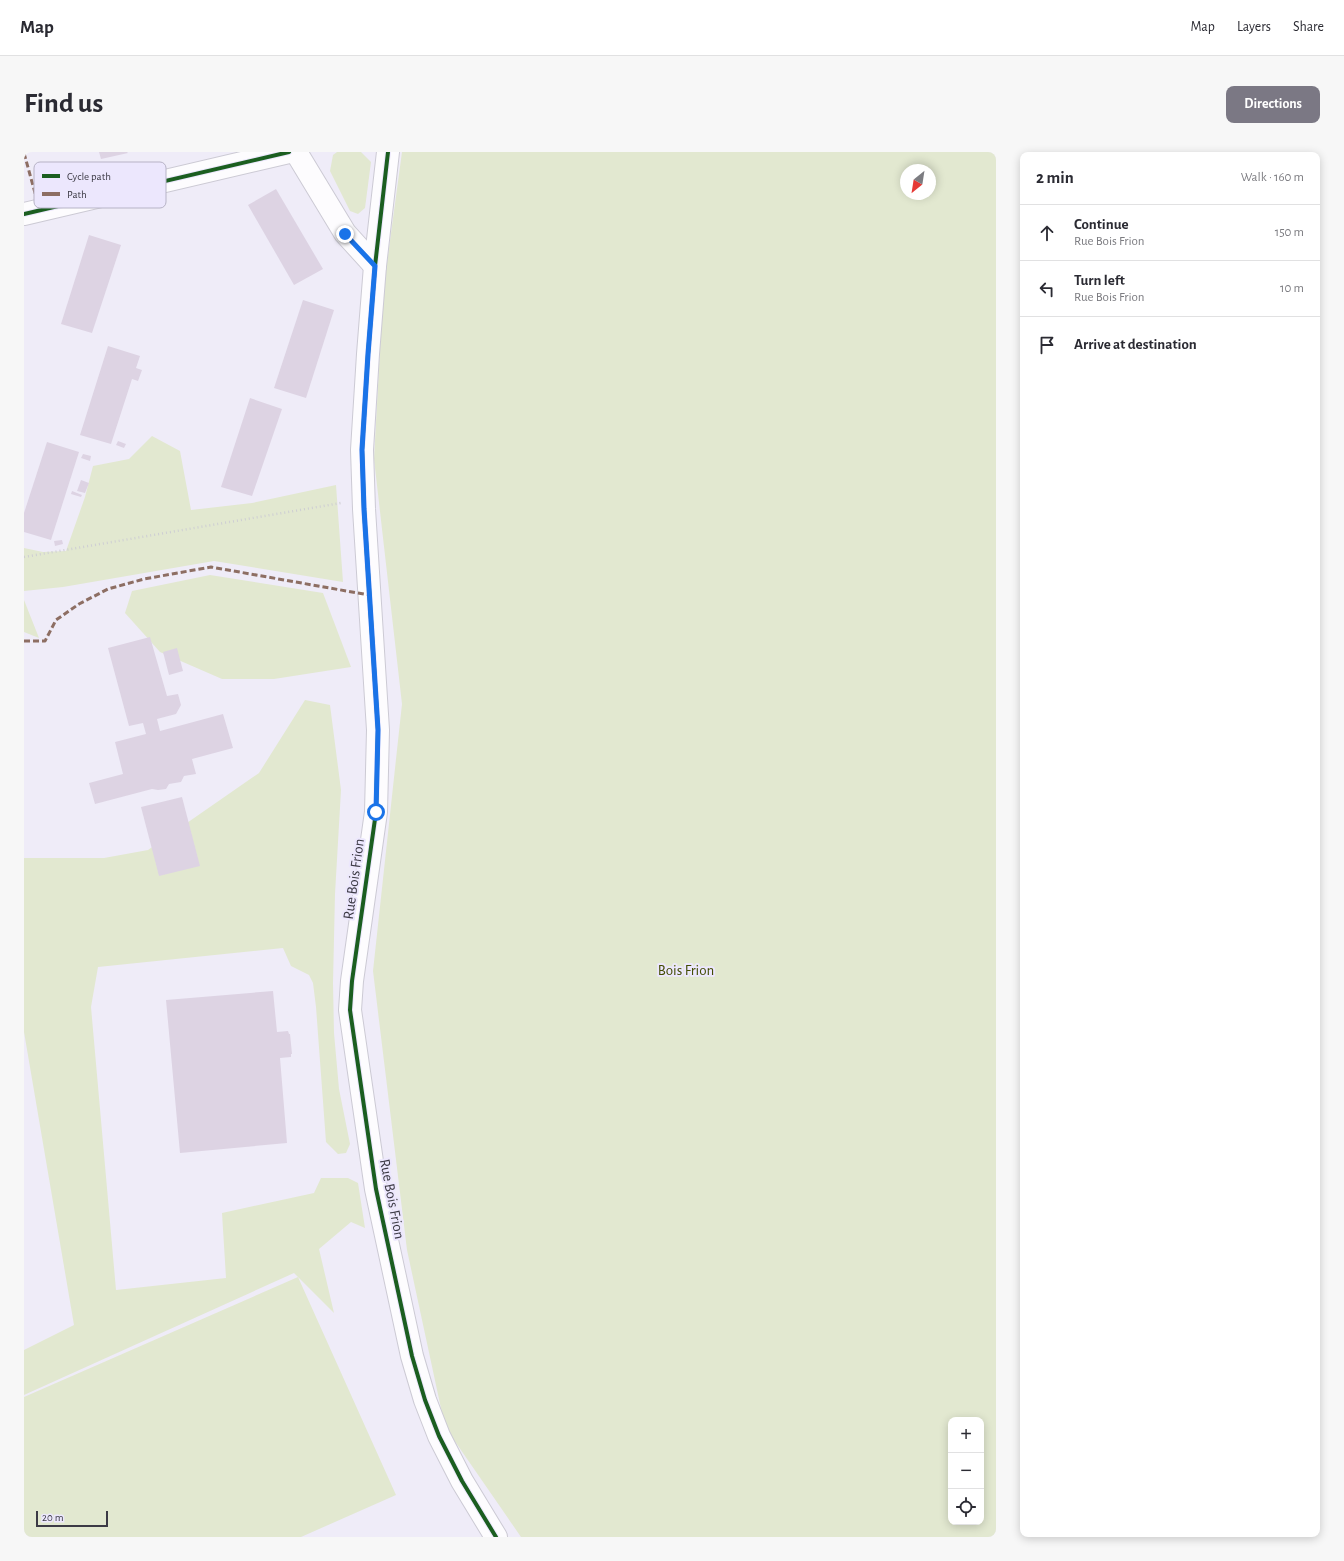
<!DOCTYPE html>
<html lang="en">
<head>
<meta charset="utf-8">
<style>
  :root { --surface:#fff; --page:#f7f7f7; --text:#2b2b33; --muted:#7c7c81; --line:#e1e1e2; --accent:#7b7884 }
  body { margin:0; font-family:"Alegreya Sans",sans-serif; background:var(--page); color:var(--text) }
  .controls { position:absolute; right:12px; bottom:12px; display:grid; overflow:hidden; border-radius:8px; box-shadow:0 2px 10px #0003 }
  .controls button { width:36px; height:36px; display:grid; place-items:center; padding:0; border:0; border-bottom:1px solid var(--line); background:var(--surface); color:var(--text); font:20px sans-serif }
  .compass { position:absolute; left:876px; top:12px; width:36px; height:36px; border-radius:50%; background:var(--surface); box-shadow:0 2px 10px #0003; rotate:210deg }
  .scale { position:absolute; left:12px; bottom:10px; width:72px; box-sizing:border-box; padding-left:4px; border:2px solid #3c3a45; border-top:0; font-size:11px; line-height:14px; white-space:nowrap; color:#3c3a45; -webkit-text-stroke:3px #ece7fd; paint-order:stroke }
  .stop { position:absolute; width:12px; height:12px; margin:-9px; border:3px solid #1a73e8; border-radius:50%; background:#fff }
  .stop.end { background:#1a73e8; border-color:#fff; box-shadow:0 1px 4px #0008 }
  .list { margin:0; padding:0; list-style:none }
  h2 { display:flex; justify-content:space-between; align-items:center; height:52px; margin:0; padding:0 16px; font-size:17px }
  h2 small { font-size:13px; font-weight:400; color:var(--muted) }
  .list li { display:grid; grid-template-columns:26px 1fr auto; gap:12px; align-items:center; box-sizing:border-box; height:56px; padding:0 16px; border-top:1px solid var(--line) }
  .list b { display:block; font-size:15px; white-space:nowrap }
  .list p { margin:0; font-size:13px; white-space:nowrap; color:var(--muted) }
  .list em { font-size:13px; font-style:normal; color:var(--muted) }
  .icon { flex:none; width:22px; height:22px; fill:none; stroke:currentColor; stroke-width:2; stroke-linecap:round; stroke-linejoin:round }
  .map { position:relative; flex:none; width:972px; height:1385px; overflow:hidden; border-radius:8px }
  header { display:flex; align-items:center; gap:24px; box-sizing:border-box; height:56px; padding:0 20px; background:var(--surface); border-bottom:1px solid var(--line) }
  header strong { font-size:19px }
  nav { display:flex; gap:22px; margin-inline-start:auto; font-size:14px }
  .intro { display:flex; align-items:center; justify-content:space-between; box-sizing:border-box; height:96px; padding:0 24px }
  h1 { margin:0; font-size:28px }
  .button { padding:10px 18px; border-radius:8px; background:var(--accent); color:#fff; font-size:14px; font-weight:700 }
  main { display:flex; gap:24px; padding:0 24px }
  aside { flex:1; background:var(--surface); border-radius:8px; box-shadow:0 2px 10px #0003 }
  .map>svg:first-child { display:block }
  .green { fill:#e2e8d0; fill-rule:evenodd }
  .building { fill:#ddd3e3 }
  .lines { fill:none; stroke-linecap:round; stroke-linejoin:round }
  .minor-casing { stroke:#cccad4; stroke-width:24 }
  .path { stroke:#ceced3; stroke-width:2.5; stroke-dasharray:1 3; stroke-linecap:butt }
  .minor { stroke:#fdfcfe; stroke-width:22 }
  .quiet { stroke:#8d6e63; stroke-width:3; stroke-dasharray:6 3; stroke-linecap:butt }
  .cycleway-casing { stroke:#ece7fd; stroke-width:6 }
  .cycleway { stroke:#1b5e20; stroke-width:4 }
  .route { stroke:#1a73e8; stroke-width:5 }
  .labels { text-anchor:middle; dominant-baseline:central; stroke-width:4; stroke-linejoin:round; paint-order:stroke }
  .street-label { font-size:15px; fill:#3c3a45; stroke:#ece7fd }
  .park-label { font-size:15px; fill:#424c02; stroke:#ece7fd }
  .key { fill:#ece7fd; stroke:#b7b3c6; stroke-width:1 }
  .key-label { font-size:11px; fill:#3c3a45 }
</style>
</head>
<body>
<header>
<strong>Map</strong>
<nav><a>Map</a><a>Layers</a><a>Share</a></nav>
</header>
<div class="intro"><h1>Find us</h1><a class="button">Directions</a></div>
<main>
<div class="map">
<svg width="972" height="1385" viewBox="0 0 972 1385">
  <rect width="100%" height="100%" fill="#efecf8"/>
  <g class="green">
    <polygon points="313,0 337,0 347,10 341,56 334,62 326,59 306,19 309,3"/>
    <path d="M378 0H972V1385H497L421 1275 383 1098 349 819 378 552 350 307 357 179 362 118ZM882 18H906V42H882ZM927 1268H957V1370H927Z"/>
    <polygon points="128,284 156,299 167,358 228,351 312,333 319,430 190,409 39,435 0,439 0,396 19,400 42,399 61,345 69,314 105,307"/>
    <polygon points="186,423 299,441 327,515 250,527 198,527 136,500 101,461 108,439"/>
    <polygon points="0,448 15,486 0,480"/>
    <polygon points="281,548 306,553 317,638 311,742 309,831 310,881 315,937 326,992 322,1001 314,1002 302,990 292,855 289,831 285,823 267,814 259,796 74,815 67,855 92,1138 202,1126 198,1061 290,1041 297,1026 324,1026 334,1031 341,1076 327,1070 295,1097 310,1161 274,1125 372,1343 277,1385 0,1385 0,1245 274,1125 270,1121 0,1243 0,1198 50,1173 0,880 0,706 80,706 124,698 235,621"/>
  </g>
  <g class="building">
    <polygon points="75,0 103,0 104,1 77,7"/>
    <polygon points="252,37 299,117 270,133 224,53"/>
    <polygon points="65,83 97,93 68,181 37,172"/>
    <polygon points="279,148 310,158 282,246 250,236"/>
    <polygon points="84,194 116,204 112,216 118,218 114,229 108,227 87,292 56,283"/>
    <polygon points="226,246 258,257 228,344 197,335"/>
    <polygon points="94,289 102,292 100,296 92,293"/>
    <polygon points="23,290 55,300 27,388 0,380 0,361"/>
    <polygon points="59,302 67,304 66,309 57,306"/>
    <polygon points="57,328 65,331 61,341 53,339"/>
    <polygon points="48,339 58,343 57,345 47,342"/>
    <polygon points="38,388 39,392 31,394 30,389"/>
    <polygon points="126,485 143,544 154,542 157,553 152,562 133,567 136,579 199,562 209,596 168,607 172,622 160,624 157,630 145,632 142,637 134,638 128,637 71,652 65,631 99,622 91,590 122,582 119,571 105,574 84,496"/>
    <polygon points="153,496 159,519 145,523 139,500"/>
    <polygon points="158,645 176,714 135,724 117,655"/>
    <polygon points="249,839 253,880 264,879 265,882 266,882 268,902 267,902 267,905 256,906 263,991 156,1001 142,848"/>
  </g>
  <g class="lines">
    <g class="minor-casing">
      <g id="minor">
        <polyline points="272,0 321,81 351,114"/>
        <polyline points="364,0 351,114 344,202 338,298 340,357 354,578 352,660 328,829 326,858 352,1037 388,1204 401,1248 415,1284 438,1329 472,1385"/>
        <polyline points="0,62 265,0"/>
      </g>
    </g>
    <polyline class="path" points="0,405 317,351"/>
    <use href="#minor" class="minor"/>
    <g class="quiet">
      <polyline points="0,1 16,59"/>
      <polyline points="0,489 21,489 32,468 55,452 84,437 120,427 187,415 345,443"/>
    </g>
    <g class="cycleway-casing">
      <g id="cycleway">
        <polyline points="364,0 351,114 344,202 338,298 340,357 354,578 352,660 328,829 326,858 352,1037 388,1204 401,1248 415,1284 438,1329 472,1385"/>
        <polyline points="0,62 265,0"/>
      </g>
    </g>
    <use href="#cycleway" class="cycleway"/>
  </g>
  <g class="lines">
    <polyline class="route" points="321,82 351,114 344,202 338,298 340,357 354,578 352,660"/>
  </g>
  <g class="labels">
    <g class="street-label">
      <text transform="translate(330 727) rotate(-82)">Rue Bois Frion</text>
      <text transform="translate(368 1047) rotate(79)">Rue Bois Frion</text>
    </g>
    <g class="park-label">
      <text x="662" y="818">Bois Frion</text>
    </g>
  </g>
  <rect x="10" y="10" width="132" height="46" rx="6" class="key"/>
  <rect x="18" y="22" width="18" height="4" fill="#1b5e20"/>
  <rect x="18" y="40" width="18" height="4" fill="#8d6e63"/>
  <g class="key-label">
    <text x="43" y="28">Cycle path</text>
    <text x="43" y="46">Path</text>
  </g>
</svg>
<div class="controls">
<button>+</button>
<button>−</button>
<button><svg class="icon" aria-label="locate" viewBox="0 0 24 24"><circle cx="12" cy="12" r="6"/><path d="M12 2v4M12 18v4M2 12h4M18 12h4"/></svg></button>
</div>
<svg class="compass" viewBox="-18 -18 36 36"><path d="M0-13l5 13h-10z" fill="#e53935"/><path d="M0 13l5-13h-10z" fill="#7c7c81"/></svg>
<div class="scale">20 m</div>
<div class="stop" style="left:352px;top:660px"></div>
<div class="stop end" style="left:321px;top:82px"></div>
</div>
<aside>
<h2>2 min<small>Walk · 160 m</small></h2>
<ul class="list">
<li><svg class="icon" aria-label="ahead" viewBox="0 0 24 24"><path d="M12 20V5M6 11l6-6 6 6"/></svg><div><b>Continue</b><p>Rue Bois Frion</p></div><em>150 m</em></li>
<li><svg class="icon" aria-label="left" viewBox="0 0 24 24"><path d="M17 20v-9H6M10 6l-5 5 5 5"/></svg><div><b>Turn left</b><p>Rue Bois Frion</p></div><em>10 m</em></li>
<li><svg class="icon" aria-label="arrive" viewBox="0 0 24 24"><path d="M6 21V4h12l-3 4 3 4H6"/></svg><div><b>Arrive at destination</b></div></li>
</ul>
</aside>
</main>
</body>
</html>
